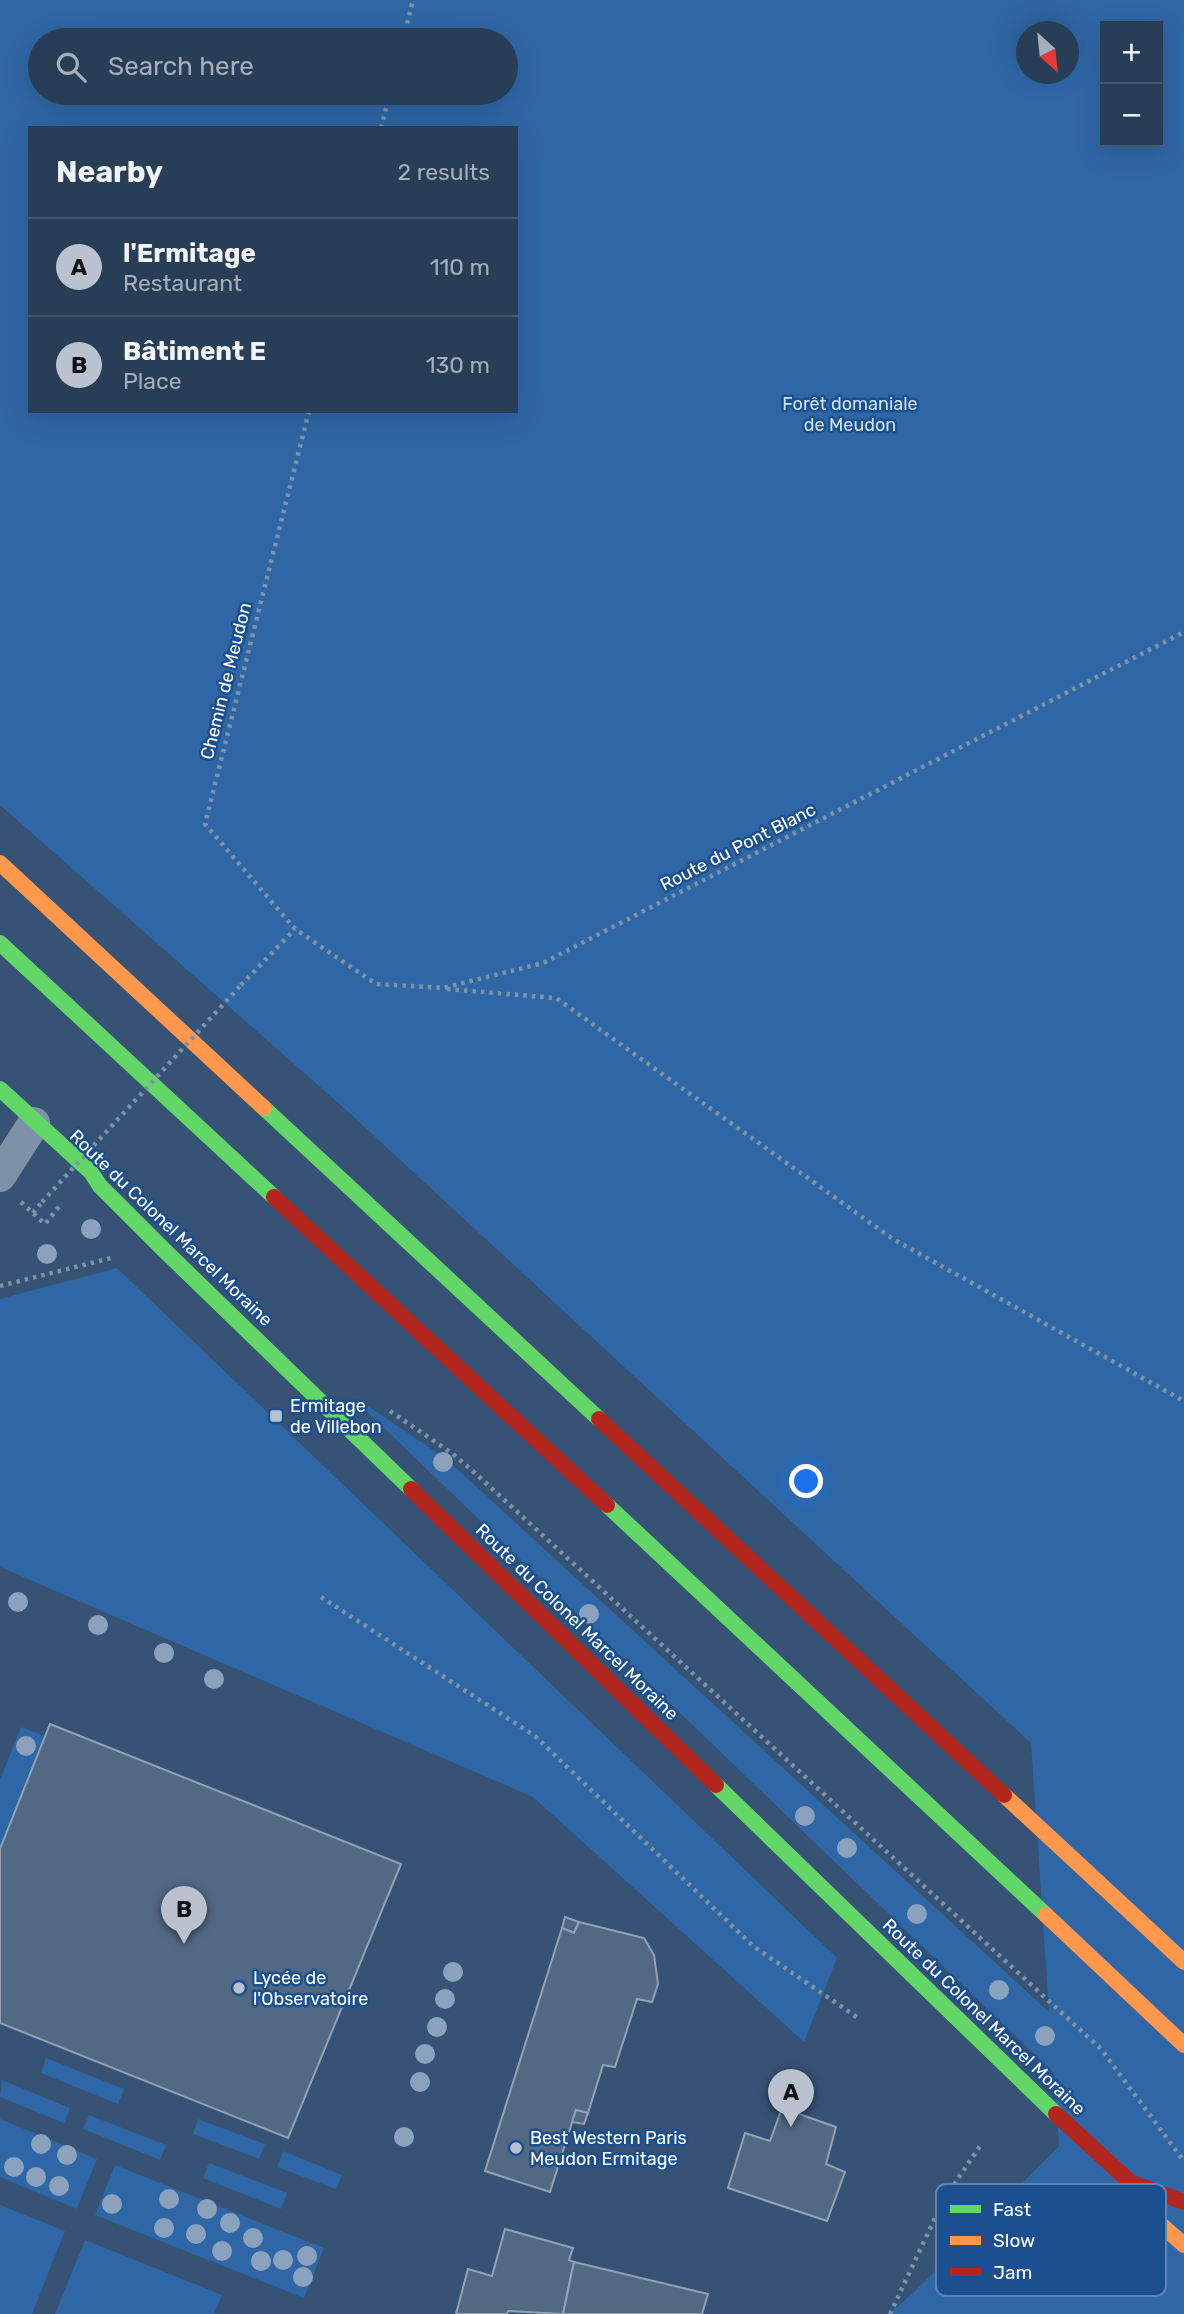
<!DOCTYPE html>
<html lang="en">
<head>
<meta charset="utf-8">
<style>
  :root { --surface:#283e57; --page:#30455d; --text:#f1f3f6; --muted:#a5aeba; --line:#44576d; --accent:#b9c2ce }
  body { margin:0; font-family:Rubik,sans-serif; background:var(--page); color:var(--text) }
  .controls { position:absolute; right:21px; top:21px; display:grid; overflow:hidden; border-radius:0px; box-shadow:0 7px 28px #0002 }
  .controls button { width:63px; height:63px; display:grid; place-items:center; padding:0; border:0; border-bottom:2px solid var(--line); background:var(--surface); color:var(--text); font:35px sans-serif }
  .compass { position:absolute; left:1016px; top:21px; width:63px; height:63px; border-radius:50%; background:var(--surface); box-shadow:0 7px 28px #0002; rotate:153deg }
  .you { position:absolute; left:807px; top:1482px; width:24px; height:24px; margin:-18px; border:5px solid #fff; border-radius:50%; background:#1a73e8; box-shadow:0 0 0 10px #1a73e833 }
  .badge { display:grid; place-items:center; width:46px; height:46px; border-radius:50%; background:var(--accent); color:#111; font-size:23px; font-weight:700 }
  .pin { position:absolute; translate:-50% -58px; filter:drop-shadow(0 2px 4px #0008) }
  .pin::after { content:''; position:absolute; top:37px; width:24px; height:21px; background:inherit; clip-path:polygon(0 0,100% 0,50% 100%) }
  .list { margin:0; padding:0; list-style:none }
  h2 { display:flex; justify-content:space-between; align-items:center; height:91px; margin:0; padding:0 28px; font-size:30px }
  h2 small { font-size:23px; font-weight:400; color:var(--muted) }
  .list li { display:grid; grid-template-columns:46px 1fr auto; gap:21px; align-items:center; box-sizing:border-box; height:98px; padding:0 28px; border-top:2px solid var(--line) }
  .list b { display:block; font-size:26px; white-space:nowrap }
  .list p { margin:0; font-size:23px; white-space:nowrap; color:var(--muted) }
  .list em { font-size:23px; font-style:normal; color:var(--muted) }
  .icon { flex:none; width:38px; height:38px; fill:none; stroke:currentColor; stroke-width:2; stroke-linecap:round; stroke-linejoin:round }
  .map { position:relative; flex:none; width:1184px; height:2314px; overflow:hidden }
  .search { position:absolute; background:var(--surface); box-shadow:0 7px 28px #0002; left:28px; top:28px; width:490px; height:77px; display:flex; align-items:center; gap:18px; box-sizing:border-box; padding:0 24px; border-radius:38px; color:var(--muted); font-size:26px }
  .panel { position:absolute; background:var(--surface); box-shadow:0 7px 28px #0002; left:28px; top:126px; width:490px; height:287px; border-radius:0px }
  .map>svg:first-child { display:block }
  .green { fill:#2f66a5; fill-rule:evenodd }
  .building { fill:#526984; stroke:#92a2b6; stroke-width:2 }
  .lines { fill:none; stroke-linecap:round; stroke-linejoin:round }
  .path { stroke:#7d92a8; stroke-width:4.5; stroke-dasharray:3.5 5; stroke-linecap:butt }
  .street { stroke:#7d92a8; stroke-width:32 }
  .fast { stroke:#63d668; stroke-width:16 }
  .slow { stroke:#ff974d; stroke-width:16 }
  .jam { stroke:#b3261e; stroke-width:16 }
  .path-bridge { stroke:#7d92a8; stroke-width:4.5; stroke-dasharray:3.5 5; stroke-linecap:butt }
  .tree { fill:#8aa2be }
  .poi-dot { fill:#b9c2ce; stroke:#1b4f8f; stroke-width:2.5 }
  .labels { text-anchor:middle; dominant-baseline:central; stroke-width:5; stroke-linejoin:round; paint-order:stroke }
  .park-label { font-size:18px; fill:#cfe3fa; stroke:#1b4f8f }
  .street-label { font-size:18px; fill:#fff; stroke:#1b4f8f }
  .poi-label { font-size:18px; fill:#fff; stroke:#1b4f8f; text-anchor:start }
  .key { fill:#1b4f8f; stroke:#5f84b1; stroke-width:2 }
  .key-label { font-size:19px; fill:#fff }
</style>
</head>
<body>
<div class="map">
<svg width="1184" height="2314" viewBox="0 0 1184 2314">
  <rect width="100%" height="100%" fill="#365274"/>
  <g class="green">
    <path d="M0 0H1184V2314H888L912 2294 1059 2146 1054 2073 357 1402 359 1400 445 1458 1049 2012 1031 1743 344 1108 0 805ZM1105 26H1158V142H1105ZM1026 32H1068V74H1026ZM40 40H506V93H40ZM30 128H516V411H30Z"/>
    <polygon points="117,1268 837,1958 804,2042 533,1797 0,1567 0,1299"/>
    <polygon points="21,1727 45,1736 0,1849 0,1780"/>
    <polygon points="46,2058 124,2089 118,2104 41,2073"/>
    <polygon points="2,2080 70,2108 64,2123 0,2097"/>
    <polygon points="89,2115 166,2145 160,2160 83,2129"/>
    <polygon points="0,2119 97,2159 77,2209 0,2177"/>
    <polygon points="198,2119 265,2144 259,2159 193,2134"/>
    <polygon points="283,2151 342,2175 336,2189 277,2167"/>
    <polygon points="209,2163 287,2193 281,2209 203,2178"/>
    <polygon points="115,2165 324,2248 304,2298 95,2215"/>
    <polygon points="0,2205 65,2231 32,2314 0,2314"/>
    <polygon points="85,2240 222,2295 214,2314 55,2314"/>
  </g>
  <g class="building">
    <polygon points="50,1724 401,1864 288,2138 0,2023 0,1849"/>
    <polygon points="565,1917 579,1922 574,1933 562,1928"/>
    <polygon points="579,1922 644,1938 654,1955 658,1984 652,2002 637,1999 615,2067 603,2065 588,2113 576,2110 550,2192 485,2171 562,1928 574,1933"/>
    <polygon points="782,2108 836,2127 826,2164 845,2172 827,2221 728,2188 745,2133 770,2141"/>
    <polygon points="576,2110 588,2113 584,2124 572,2122"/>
    <polygon points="505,2229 573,2248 569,2260 574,2262 563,2314 508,2311 507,2314 456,2314 468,2269 492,2276"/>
    <polygon points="574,2262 708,2294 702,2314 563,2314"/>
  </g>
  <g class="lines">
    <g class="path">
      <polyline points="403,40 413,0"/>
      <polyline points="381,128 390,93"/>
      <polyline points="309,411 205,824 295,929 376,984 443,988 543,963 1184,632"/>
      <polyline points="241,985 295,929"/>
      <polyline points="447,989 556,998 893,1239 1184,1401"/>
      <polyline points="21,1202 45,1224 62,1203"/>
      <polyline points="33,1213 42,1202"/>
      <polyline points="0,1286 115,1257"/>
      <polyline points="390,1411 453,1454 475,1473 1101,2049 1183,2160"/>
      <polyline points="321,1597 535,1736 753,1946 858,2018"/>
      <polyline points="890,2314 943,2201 980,2146"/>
    </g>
    <polyline class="street" points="0,1176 34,1123"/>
    <g class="fast">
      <polyline points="0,943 274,1197"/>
      <polyline points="0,1089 91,1172 100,1186 164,1250 411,1489"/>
      <polyline points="264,1108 599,1419"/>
      <polyline points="607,1505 1046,1915"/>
      <polyline points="716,1785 1056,2114"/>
    </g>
    <g class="slow">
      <polyline points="0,863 264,1108"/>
      <polyline points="1004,1795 1184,1962"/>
      <polyline points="1046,1915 1184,2045"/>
      <polyline points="1130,2182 1142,2208 1184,2245"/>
    </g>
    <g class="jam">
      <polyline points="274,1197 607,1505"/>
      <polyline points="599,1419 1004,1795"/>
      <polyline points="411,1489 716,1785"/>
      <polyline points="1056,2114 1130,2182 1184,2202"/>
    </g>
    <polyline class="path-bridge" points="42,1202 241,985"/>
  </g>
  <g class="tree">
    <circle cx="91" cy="1229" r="10"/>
    <circle cx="47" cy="1254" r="10"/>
    <circle cx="443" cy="1462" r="10"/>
    <circle cx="18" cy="1602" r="10"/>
    <circle cx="589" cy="1614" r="10"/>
    <circle cx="98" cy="1625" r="10"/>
    <circle cx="164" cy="1653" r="10"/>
    <circle cx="214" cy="1679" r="10"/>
    <circle cx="26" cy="1746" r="10"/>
    <circle cx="805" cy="1816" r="10"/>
    <circle cx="847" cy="1848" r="10"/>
    <circle cx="917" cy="1914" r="10"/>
    <circle cx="453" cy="1972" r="10"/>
    <circle cx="999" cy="1990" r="10"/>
    <circle cx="445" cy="1999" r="10"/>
    <circle cx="437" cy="2027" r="10"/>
    <circle cx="1045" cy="2036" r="10"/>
    <circle cx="425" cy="2054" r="10"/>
    <circle cx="420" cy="2082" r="10"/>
    <circle cx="404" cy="2137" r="10"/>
    <circle cx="41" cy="2144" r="10"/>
    <circle cx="67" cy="2155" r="10"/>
    <circle cx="14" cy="2167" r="10"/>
    <circle cx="36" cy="2177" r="10"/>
    <circle cx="59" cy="2186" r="10"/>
    <circle cx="169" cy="2199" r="10"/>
    <circle cx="112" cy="2204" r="10"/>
    <circle cx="207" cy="2209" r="10"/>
    <circle cx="230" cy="2223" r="10"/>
    <circle cx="164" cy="2228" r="10"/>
    <circle cx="196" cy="2234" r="10"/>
    <circle cx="253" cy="2238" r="10"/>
    <circle cx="222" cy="2251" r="10"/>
    <circle cx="307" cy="2256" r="10"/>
    <circle cx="283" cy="2260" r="10"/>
    <circle cx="261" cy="2261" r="10"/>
    <circle cx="303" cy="2277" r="10"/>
  </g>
  <g class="poi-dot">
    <rect x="269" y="1409" width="14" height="14" rx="3.5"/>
    <circle cx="239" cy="1988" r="7"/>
    <circle cx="516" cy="2148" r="7"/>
  </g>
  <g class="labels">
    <g class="park-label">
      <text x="850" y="404">Forêt domaniale<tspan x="850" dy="21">de Meudon</tspan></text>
    </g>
    <g class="street-label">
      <text transform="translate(226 681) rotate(-76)">Chemin de Meudon</text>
      <text transform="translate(738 847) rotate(-27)">Route du Pont Blanc</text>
      <text transform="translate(171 1228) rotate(44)">Route du Colonel Marcel Moraine</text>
      <text transform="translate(577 1622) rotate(44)">Route du Colonel Marcel Moraine</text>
      <text transform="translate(984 2017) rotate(44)">Route du Colonel Marcel Moraine</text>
    </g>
    <g class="poi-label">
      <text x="290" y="1406">Ermitage<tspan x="290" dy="21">de Villebon</tspan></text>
      <text x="253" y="1978">Lycée de<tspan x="253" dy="21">l'Observatoire</tspan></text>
      <text x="530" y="2138">Best Western Paris<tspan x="530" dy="21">Meudon Ermitage</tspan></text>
    </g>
  </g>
  <rect x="936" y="2184" width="230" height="112" rx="10" class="key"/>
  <rect x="950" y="2205" width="31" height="8" fill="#63d668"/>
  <rect x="950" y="2236" width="31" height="9" fill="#ff974d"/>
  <rect x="950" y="2268" width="31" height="8" fill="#b3261e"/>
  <g class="key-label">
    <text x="993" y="2216">Fast</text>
    <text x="993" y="2247">Slow</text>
    <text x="993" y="2279">Jam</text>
  </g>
</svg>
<div class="controls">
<button>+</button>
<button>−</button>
</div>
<svg class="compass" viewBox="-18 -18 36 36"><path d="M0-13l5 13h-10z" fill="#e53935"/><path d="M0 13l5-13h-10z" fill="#a5aeba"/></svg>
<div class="you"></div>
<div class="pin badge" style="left:791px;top:2127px">A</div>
<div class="pin badge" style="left:184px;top:1944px">B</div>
<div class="search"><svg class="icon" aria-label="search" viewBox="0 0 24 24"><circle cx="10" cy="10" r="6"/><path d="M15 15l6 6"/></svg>Search here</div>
<section class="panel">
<h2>Nearby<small>2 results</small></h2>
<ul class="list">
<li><span class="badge">A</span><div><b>l'Ermitage</b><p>Restaurant</p></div><em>110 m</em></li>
<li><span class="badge">B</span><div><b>Bâtiment E</b><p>Place</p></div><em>130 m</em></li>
</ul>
</section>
</div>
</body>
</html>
